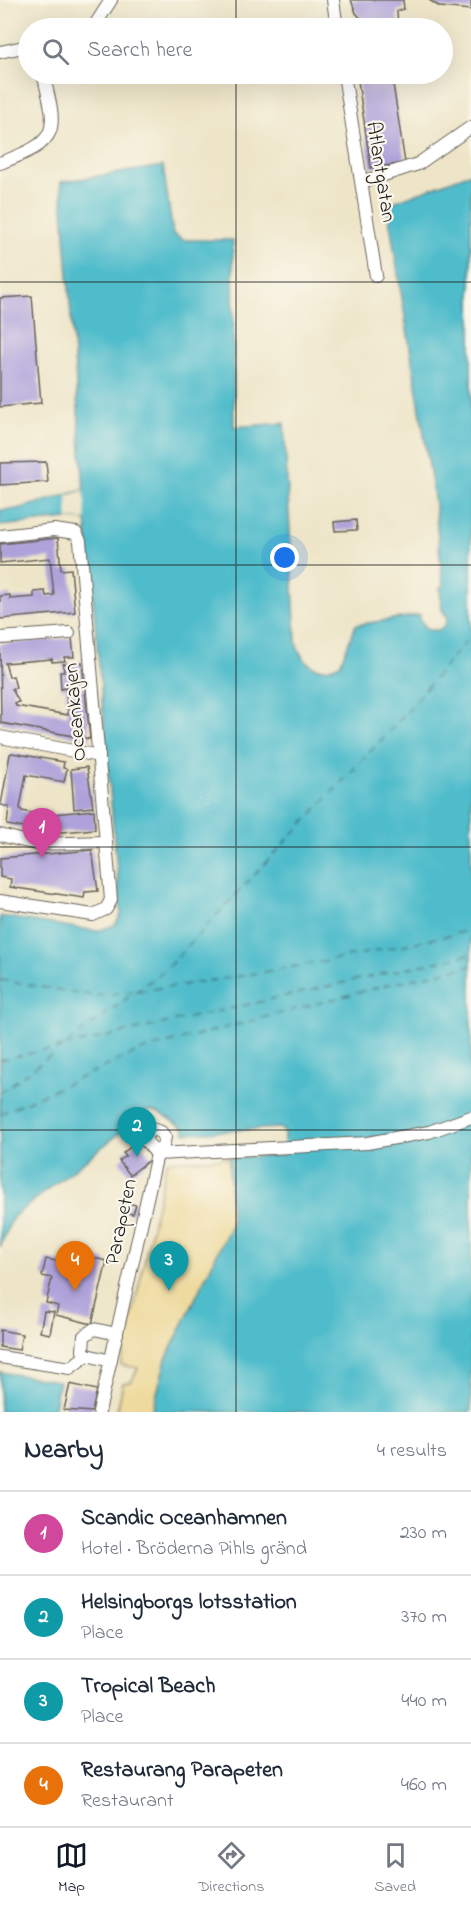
<!DOCTYPE html>
<html lang="en">
<head>
<meta charset="utf-8">
<style>
  :root { --surface:#fff; --page:#f2f2f3; --text:#1f2937; --muted:#747a83; --line:#e0e1e3; --accent:#111827 }
  body { margin:0; font-family:"Indie Flower",sans-serif; background:var(--page); color:var(--text) }
  .you { position:absolute; left:285px; top:558px; width:21px; height:21px; margin:-15px; border:4px solid #fff; border-radius:50%; background:#1a73e8; box-shadow:0 0 0 9px #1a73e833 }
  .badge { display:grid; place-items:center; width:39px; height:39px; border-radius:50%; background:var(--accent); color:#fff; font-size:20px; font-weight:700 }
  .pin { position:absolute; translate:-50% -50px; filter:drop-shadow(0 2px 3px #0008) }
  .pin::after { content:''; position:absolute; top:32px; width:21px; height:18px; background:inherit; clip-path:polygon(0 0,100% 0,50% 100%) }
  .list { margin:0; padding:0; list-style:none }
  h2 { display:flex; justify-content:space-between; align-items:center; height:78px; margin:0; padding:0 24px; font-size:26px }
  h2 small { font-size:20px; font-weight:400; color:var(--muted) }
  .list li { display:grid; grid-template-columns:39px 1fr auto; gap:18px; align-items:center; box-sizing:border-box; height:84px; padding:0 24px; border-top:2px solid var(--line) }
  .list b { display:block; font-size:22px; white-space:nowrap }
  .list p { margin:0; font-size:20px; white-space:nowrap; color:var(--muted) }
  .list em { font-size:20px; font-style:normal; color:var(--muted) }
  .icon { flex:none; width:33px; height:33px; fill:none; stroke:currentColor; stroke-width:2; stroke-linecap:round; stroke-linejoin:round }
  .map { position:relative; flex:none; width:471px; height:1412px; overflow:hidden }
  .search { position:absolute; background:var(--surface); box-shadow:0 6px 24px #0002; left:18px; right:18px; top:18px; height:66px; display:flex; align-items:center; gap:15px; box-sizing:border-box; padding:0 21px; border-radius:33px; color:var(--muted); font-size:22px }
  .sheet { height:414px; background:var(--surface) }
  nav { display:flex; justify-content:space-around; align-items:center; box-sizing:border-box; height:84px; border-top:2px solid var(--line); background:var(--surface); font-size:16px; color:var(--muted) }
  nav a { display:grid; justify-items:center; gap:3px }
  nav .on { color:var(--accent) }
  .map>svg:first-child { display:block }
  .sand { fill:#eeda9e; stroke:#857b5d; stroke-width:1.5 }
  .water { fill:#50bccb; stroke:#366c74; stroke-width:1.5 }
  .pier { fill:#eee5c8 }
  .lines { fill:none; stroke-linecap:round; stroke-linejoin:round }
  .ferry { stroke:#315c62; stroke-width:1.5; stroke-dasharray:8 6; stroke-linecap:butt }
  .building { fill:#afa2da }
  .minor-casing { stroke:#666258; stroke-width:14 }
  .minor { stroke:#fff; stroke-width:12 }
  .grid { fill:none; stroke:#1c1c1c; stroke-width:1.5; stroke-opacity:0.55 }
  .labels { text-anchor:middle; dominant-baseline:central; stroke-width:4.5; stroke-linejoin:round; paint-order:stroke }
  .street-label { font-size:21px; fill:#1c1c1c; stroke:#fbf7ec }
</style>
</head>
<body>
<div class="map">
<svg width="471" height="1412" viewBox="0 0 471 1412">
  <rect width="100%" height="100%" fill="#fbf7ec"/>
  <filter id="ink" filterUnits="userSpaceOnUse"><feTurbulence type="fractalNoise" baseFrequency=".0167" numOctaves="2"/><feDisplacementMap in="SourceGraphic" scale="12" xChannelSelector="R" yChannelSelector="G"/><feConvolveMatrix kernelMatrix="1 2 1 2 8 2 1 2 1" color-interpolation-filters="sRGB"/></filter>
  <filter id="wash" filterUnits="userSpaceOnUse"><feTurbulence type="fractalNoise" baseFrequency=".008" numOctaves="4" result="noise"/><feDisplacementMap in="SourceGraphic" scale="24" xChannelSelector="R" yChannelSelector="G"/><feGaussianBlur stdDeviation="1.35" result="paint"/><feColorMatrix in="noise" values="0 0 0 0 0 0 0 0 0 0 0 0 0 0 0 0 0 1.4 0 .05"/><feComposite in="paint" operator="in"/></filter>
  <g filter="url(#wash)">
    <rect width="100%" height="100%" fill="#eee5c8"/>
    <polygon class="sand" points="229,1158 231,1225 166,1359 152,1412 117,1412 123,1383 131,1382 138,1368 121,1365 167,1161"/>
    <g class="water">
      <path d="M163 166 173 234 183 240H233L234 427 284 423 296 641C301 664 318 676 340 664L356 625 420 615V620L428 630H439L446 624 447 617 442 610 440 588 443 586 434 497 388 211 393 202 471 173V1412H152L166 1359 231 1225 229 1158 284 1155V1131L279 1128 185 1133 184 1128C166 1117 152 1102 133 1118 127 1123 122 1126 120 1133L13 1217 0 1247V916L97 931 115 925 121 915 86 520 68 519 0 526V510L17 509 84 490 61 182Z"/>
      <polygon points="0,1372 59,1381 53,1412 0,1412"/>
    </g>
    <polygon class="pier" points="84,490 86,520 68,519 67,496"/>
    <g class="lines">
      <g class="ferry">
        <polyline points="0,980 96,996 134,991"/>
        <path d="M139 991C251 976 361 956 471 930"/>
        <polyline points="65,1046 471,954"/>
        <polyline points="0,1060 60,1047"/>
        <polyline points="0,1093 165,970 399,721 471,635"/>
        <polyline points="0,1114 142,1050 394,983 471,966"/>
      </g>
    </g>
    <g id="blocks">
      <g class="building">
        <polygon points="351,0 403,0 404,9 397,11 398,28 369,28 356,13"/>
        <polygon points="429,0 471,0 471,10 440,7"/>
        <polygon points="392,77 405,163 371,168 358,81"/>
        <polygon points="32,296 41,403 0,407 0,298"/>
        <polygon points="46,462 48,482 0,485 0,463"/>
        <polygon points="356,520 357,530 335,531 334,522"/>
        <polygon points="58,538 61,570 71,569 75,612 0,619 0,596 10,595 10,599 34,597 34,592 45,591 46,596 54,595 50,558 0,563 0,544"/>
        <polygon points="72,638 74,657 64,657 65,661 52,662 52,659 5,663 9,677 13,676 16,688 12,689 19,702 15,703 16,706 68,715 66,688 61,689 60,672 64,672 63,664 82,662 90,739 1,723 0,644"/>
        <polygon points="12,753 64,762 63,768 67,769 64,782 26,775 20,808 22,811 53,817 54,814 94,810 95,829 51,833 7,825 9,807 1,805 10,754"/>
        <polygon points="87,767 93,807 74,809 71,769"/>
        <polygon points="92,850 98,891 85,892 84,898 10,887 11,879 0,877 0,858"/>
        <polygon points="138,1141 152,1158 130,1175 119,1161 126,1156 123,1153"/>
        <polygon points="122,1202 136,1205 133,1214 120,1211"/>
        <polygon points="69,1252 107,1261 92,1324 56,1315 58,1306 46,1303 52,1278 42,1276 46,1259 67,1263"/>
        <polygon points="44,1311 54,1312 50,1334 40,1332"/>
        <polygon points="0,1330 22,1334 19,1350 0,1347"/>
        <polygon points="70,1384 97,1390 92,1412 64,1410"/>
      </g>
    </g>
  </g>
  <g filter="url(#ink)">
    <use href="#blocks" fill-opacity="0" stroke="#666258" stroke-width="1.5"/>
    <g class="lines">
      <g class="minor-casing">
        <g id="minor">
          <polyline points="333,0 337,28"/>
          <polyline points="93,28 111,0"/>
          <polyline points="0,52 28,46"/>
          <polyline points="344,74 376,276"/>
          <path d="M0 163C60 141 58 132 43 74"/>
          <polyline points="362,182 418,164 471,127"/>
          <polyline points="0,536 54,530 76,533 80,541 111,900 106,909 93,915 0,901"/>
          <polyline points="0,638 69,633"/>
          <polyline points="0,737 99,756"/>
          <polyline points="0,835 36,844 106,842"/>
          <polyline points="157,1154 367,1143 429,1132 471,1117"/>
          <polyline points="0,1357 70,1368 87,1355"/>
          <polyline points="111,1361 87,1355 83,1351 84,1336 94,1329 117,1334"/>
          <polyline points="99,1412 157,1154 163,1146 165,1137 161,1132 152,1129 146,1135 145,1140 157,1154"/>
        </g>
      </g>
      <use href="#minor" class="minor"/>
    </g>
  </g>
  <path class="grid" d="M236 0V28M236 74V1412M0 282H471M0 565H471M0 847H471M0 1130H471"/>
  <g class="labels">
    <g class="street-label">
      <text transform="translate(380 172) rotate(81)">Atlantgatan</text>
      <text transform="translate(76 712) rotate(-95)">Oceankajen</text>
      <text transform="translate(122 1222) rotate(-78)">Parapeten</text>
    </g>
  </g>
</svg>
<div class="you"></div>
<div class="pin badge" style="left:42px;top:858px;background:#d1479c">1</div>
<div class="pin badge" style="left:137px;top:1157px;background:#0f9aa8">2</div>
<div class="pin badge" style="left:169px;top:1291px;background:#0f9aa8">3</div>
<div class="pin badge" style="left:75px;top:1291px;background:#e8710a">4</div>
<div class="search"><svg class="icon" aria-label="search" viewBox="0 0 24 24"><circle cx="10" cy="10" r="6"/><path d="M15 15l6 6"/></svg>Search here</div>
</div>
<section class="sheet">
<h2>Nearby<small>4 results</small></h2>
<ul class="list">
<li><span class="badge" style="background:#d1479c">1</span><div><b>Scandic Oceanhamnen</b><p>Hotel · Bröderna Pihls gränd</p></div><em>230 m</em></li>
<li><span class="badge" style="background:#0f9aa8">2</span><div><b>Helsingborgs lotsstation</b><p>Place</p></div><em>370 m</em></li>
<li><span class="badge" style="background:#0f9aa8">3</span><div><b>Tropical Beach</b><p>Place</p></div><em>440 m</em></li>
<li><span class="badge" style="background:#e8710a">4</span><div><b>Restaurang Parapeten</b><p>Restaurant</p></div><em>460 m</em></li>
</ul>
</section>
<nav>
<a class="on"><svg class="icon" aria-label="map" viewBox="0 0 24 24"><path d="M3 6l6-2 6 2 6-2v14l-6 2-6-2-6 2zM9 4v14M15 6v14"/></svg>Map</a>
<a><svg class="icon" aria-label="directions" viewBox="0 0 24 24"><path d="M12 3l9 9-9 9-9-9zM9 14v-3h6M13 9l2 2-2 2"/></svg>Directions</a>
<a><svg class="icon" aria-label="saved" viewBox="0 0 24 24"><path d="M7 4h10v16l-5-4-5 4z"/></svg>Saved</a>
</nav>
</body>
</html>
